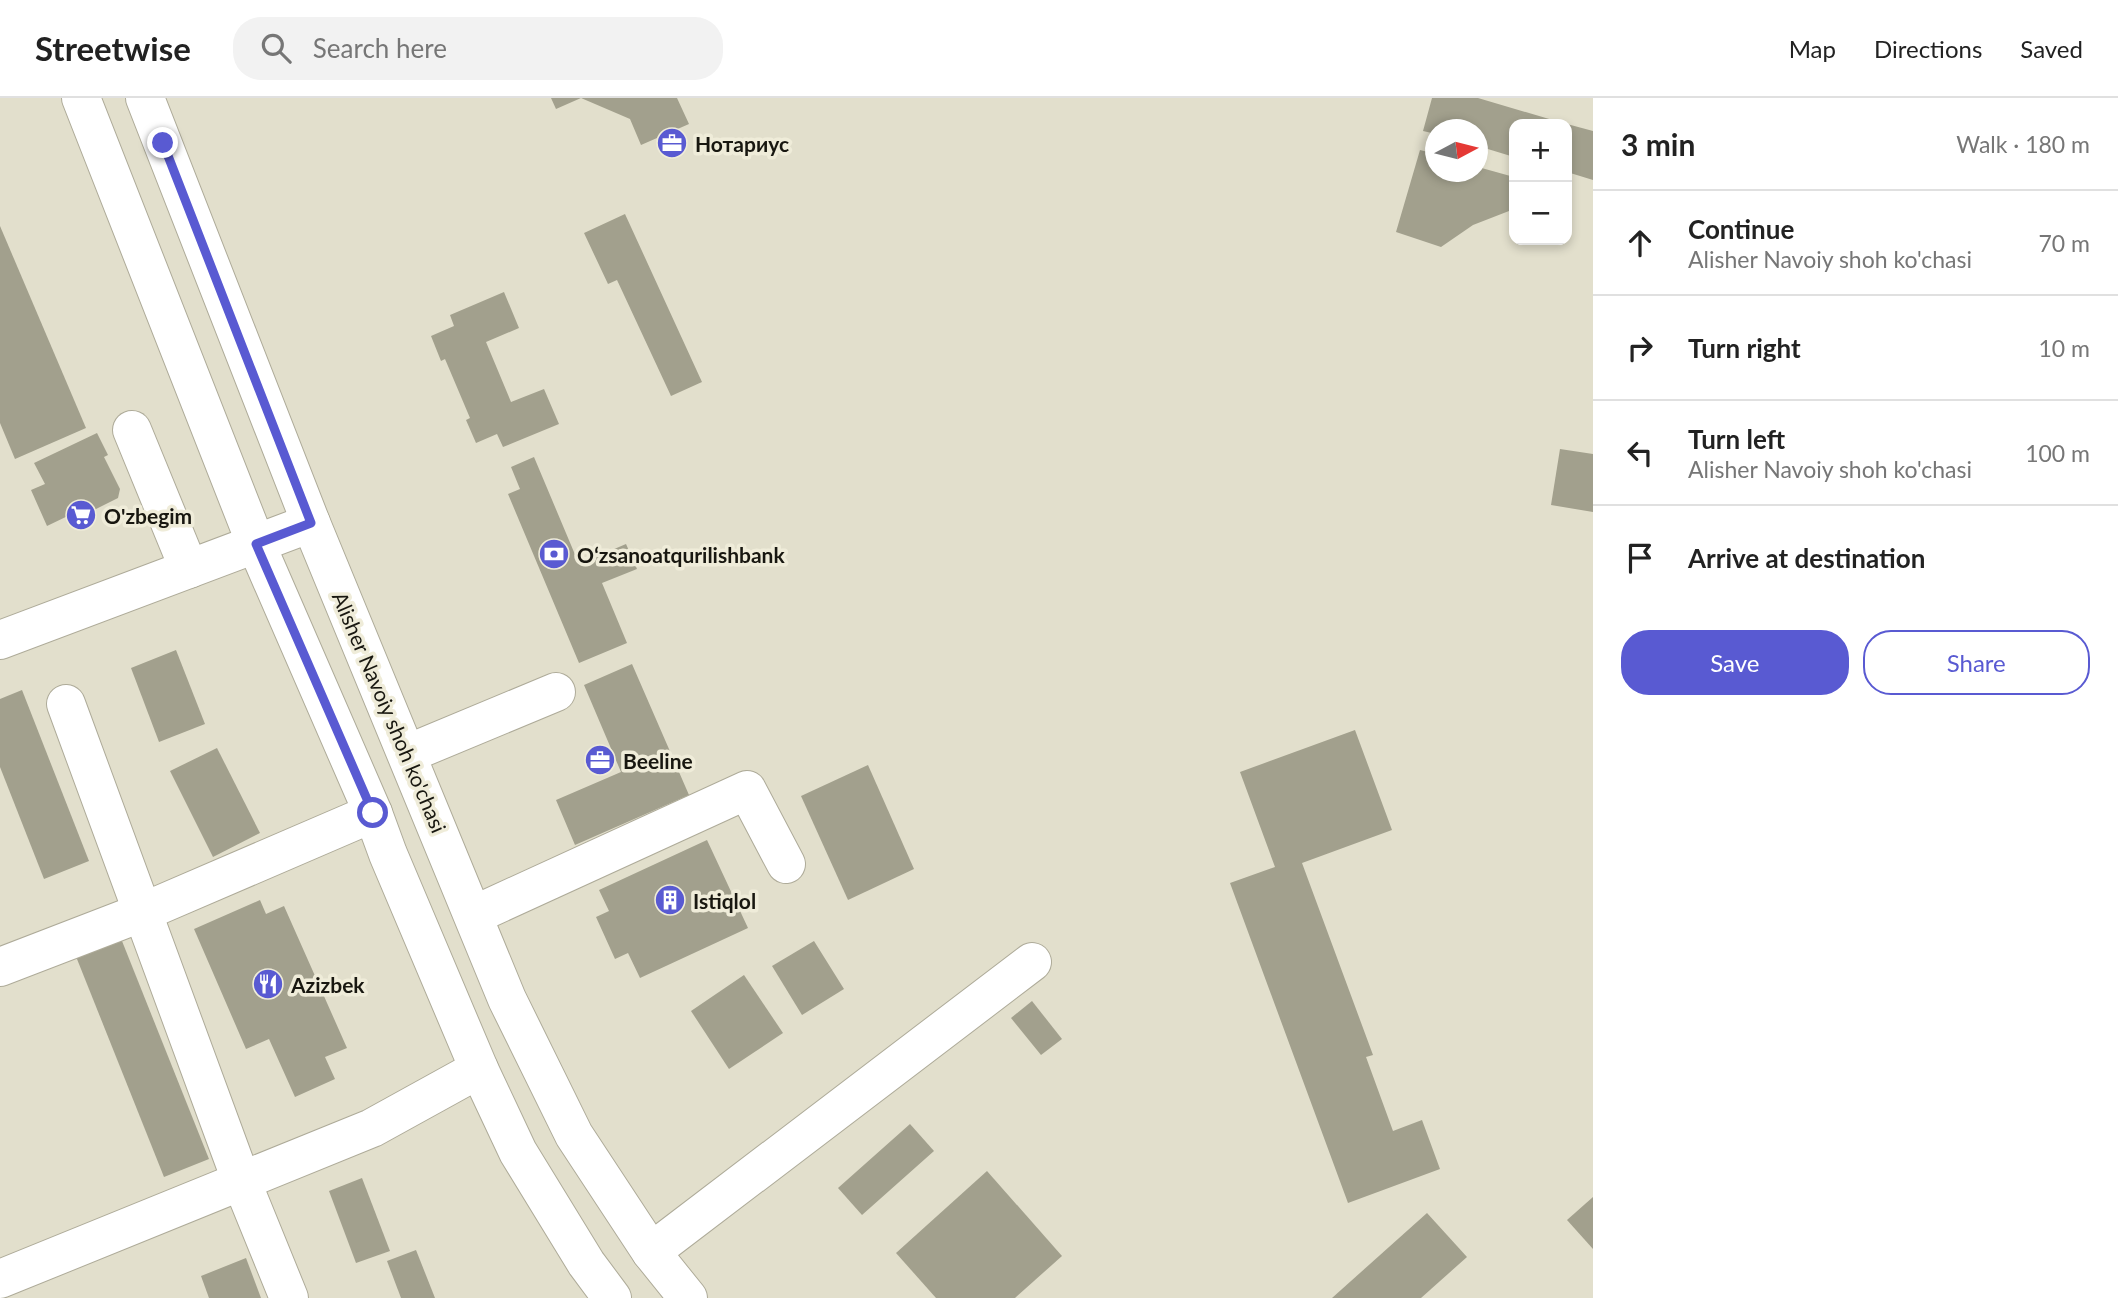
<!DOCTYPE html>
<html lang="en">
<head>
<meta charset="utf-8">
<style>
  :root { --surface:#fff; --page:#f2f2f2; --text:#222; --muted:#767676; --line:#e0e0e0; --accent:#595ad2 }
  body { margin:0; font-family:Lato,sans-serif; background:var(--page); color:var(--text) }
  .controls { position:absolute; right:21px; top:21px; display:grid; overflow:hidden; border-radius:14px; box-shadow:0 4px 10px #0003 }
  .controls button { width:63px; height:63px; display:grid; place-items:center; padding:0; border:0; border-bottom:2px solid var(--line); background:var(--surface); color:var(--text); font:35px sans-serif }
  .compass { position:absolute; left:1425px; top:21px; width:63px; height:63px; border-radius:50%; background:var(--surface); box-shadow:0 4px 10px #0003; rotate:83deg }
  .stop { position:absolute; width:21px; height:21px; margin:-16px; border:5px solid #595ad2; border-radius:50%; background:#fff }
  .stop.end { background:#595ad2; border-color:#fff; box-shadow:0 2px 7px #0008 }
  .list { margin:0; padding:0; list-style:none }
  h2 { display:flex; justify-content:space-between; align-items:center; height:91px; margin:0; padding:0 28px; font-size:30px }
  h2 small { font-size:23px; font-weight:400; color:var(--muted) }
  .list li { display:grid; grid-template-columns:46px 1fr auto; gap:21px; align-items:center; box-sizing:border-box; height:105px; padding:0 28px; border-top:2px solid var(--line) }
  .list b { display:block; font-size:26px; white-space:nowrap }
  .list p { margin:0; font-size:23px; white-space:nowrap; color:var(--muted) }
  .list em { font-size:23px; font-style:normal; color:var(--muted) }
  .actions { display:flex; gap:14px; padding:21px 28px }
  .actions a { flex:1; padding:16px 0; border:2px solid var(--accent); border-radius:28px; text-align:center; font-size:24px; color:var(--accent) }
  .actions .main { background:var(--accent); color:#fff }
  .icon { flex:none; width:38px; height:38px; fill:none; stroke:currentColor; stroke-width:2; stroke-linecap:round; stroke-linejoin:round }
  .map { position:relative; flex:none; width:1593px; height:1200px; overflow:hidden }
  header { display:flex; align-items:center; gap:42px; box-sizing:border-box; height:98px; padding:0 35px; background:var(--surface); border-bottom:2px solid var(--line) }
  header strong { font-size:33px }
  nav { display:flex; gap:38px; margin-inline-start:auto; font-size:24px }
  .search { width:490px; height:63px; background:var(--page); display:flex; align-items:center; gap:18px; box-sizing:border-box; padding:0 24px; border-radius:28px; color:var(--muted); font-size:26px }
  main { display:flex }
  aside { flex:1; background:var(--surface) }
  .map>svg:first-child { display:block }
  .building { fill:#a2a08d }
  .lines { fill:none; stroke-linecap:round; stroke-linejoin:round }
  .minor-casing { stroke:#aeab99; stroke-width:40 }
  .major-casing { stroke:#aeab99; stroke-width:40 }
  .minor { stroke:#fff; stroke-width:38 }
  .major { stroke:#fff; stroke-width:38 }
  .route { stroke:#595ad2; stroke-width:9 }
  .labels { text-anchor:middle; dominant-baseline:central; stroke-width:7; stroke-linejoin:round; paint-order:stroke }
  .poi-label { font-size:21px; font-weight:bold; fill:#181710; stroke:#efecd9; text-anchor:start }
  .street-label { font-size:21px; fill:#181710; stroke:#efecd9 }
</style>
</head>
<body>
<header>
<strong>Streetwise</strong>
<div class="search"><svg class="icon" aria-label="search" viewBox="0 0 24 24"><circle cx="10" cy="10" r="6"/><path d="M15 15l6 6"/></svg>Search here</div>
<nav><a>Map</a><a>Directions</a><a>Saved</a></nav>
</header>
<main>
<div class="map">
<svg width="1593" height="1200" viewBox="0 0 1593 1200">
  <rect width="100%" height="100%" fill="#e2dfcc"/>
  <g class="building">
    <polygon points="551,0 677,0 689,26 641,47 630,21 581,0 556,11"/>
    <polygon points="1432,0 1478,0 1566,26 1514,26 1514,59 1478,48 1478,32 1436,32 1436,36 1423,33"/>
    <polygon points="1567,26 1593,33 1593,82 1567,74"/>
    <polygon points="1420,52 1436,56 1436,74 1478,74 1478,69 1514,79 1514,101 1509,113 1473,127 1441,149 1396,134"/>
    <polygon points="625,116 702,284 671,298 617,182 608,186 584,135"/>
    <polygon points="0,128 86,330 15,361 0,325"/>
    <polygon points="504,194 519,230 486,244 511,304 544,291 559,326 503,349 497,336 476,345 466,322 470,320 445,261 441,263 431,238 454,228 450,217"/>
    <polygon points="97,335 108,357 104,359 120,391 118,400 76,421 74,415 47,428 31,392 45,386 34,365"/>
    <polygon points="1560,351 1593,356 1593,414 1551,407"/>
    <polygon points="534,359 579,466 626,446 637,471 602,485 627,545 579,565 508,396 520,391 511,369"/>
    <polygon points="176,552 205,626 159,644 131,570"/>
    <polygon points="632,566 689,697 575,747 556,702 621,674 584,587"/>
    <polygon points="22,592 89,763 44,781 0,669 0,601"/>
    <polygon points="1355,632 1392,732 1302,765 1373,957 1366,959 1393,1033 1422,1022 1440,1071 1348,1105 1230,785 1275,769 1240,674"/>
    <polygon points="217,650 260,735 213,759 170,673"/>
    <polygon points="868,667 914,771 848,802 801,698"/>
    <polygon points="707,742 748,830 640,880 628,855 615,861 596,819 609,813 599,792"/>
    <polygon points="260,802 266,816 284,808 347,950 325,959 335,981 295,999 269,941 246,951 194,831"/>
    <polygon points="120,838 209,1061 164,1079 75,856"/>
    <polygon points="814,843 844,891 802,917 772,868"/>
    <polygon points="744,877 783,935 729,971 691,913"/>
    <polygon points="1032,903 1062,941 1041,957 1011,920"/>
    <polygon points="910,1026 934,1053 862,1117 838,1090"/>
    <polygon points="987,1073 1062,1158 1015,1200 936,1200 896,1155"/>
    <polygon points="362,1080 390,1153 356,1165 329,1093"/>
    <polygon points="1593,1099 1593,1151 1567,1122"/>
    <polygon points="1427,1115 1467,1159 1421,1200 1332,1200"/>
    <polygon points="416,1152 435,1200 401,1200 387,1163"/>
    <polygon points="246,1160 261,1200 209,1200 201,1178"/>
  </g>
  <g class="lines">
    <g class="minor-casing">
      <g id="minor">
        <polyline points="132,332 189,471"/>
        <polyline points="0,542 311,425"/>
        <polyline points="66,606 241,1082 289,1200"/>
        <polyline points="407,656 556,594"/>
        <polyline points="474,817 747,692 786,766"/>
        <polyline points="0,869 143,814 373,715"/>
        <polyline points="651,1154 1032,864"/>
        <polyline points="0,1181 372,1030 479,971"/>
      </g>
    </g>
    <g class="major-casing">
      <g id="major">
        <polyline points="81,0 256,446 373,715 388,756 479,971 518,1054 586,1165 612,1200"/>
        <polyline points="145,0 311,425 507,901 574,1037 651,1154 688,1200"/>
      </g>
    </g>
    <use href="#minor" class="minor"/>
    <use href="#major" class="major"/>
  </g>
  <g class="lines">
    <polyline class="route" points="163,45 311,425 256,446 373,715"/>
  </g>
  <defs>
    <g id="office-disc" transform="scale(1.575)"><circle r="9.5" fill="#595ad2" stroke="#efecd9"/><path d="M-6-3h4V-5.5h4V-3h4V5H-6ZM-1-4.5V-3h2v-1.5ZM-6 0V1H6V0Z" fill="#fff"/></g>
    <g id="supermarket-disc" transform="scale(1.575)"><circle r="9.5" fill="#595ad2" stroke="#efecd9"/><path d="M-6-5.5h2.5l.6 2H6L4.5 2H-2.5L-4.4-4H-6ZM-1.5 3.2a1.3 1.3 0 1 0 .1 0ZM3 3.2a1.3 1.3 0 1 0 .1 0Z" fill="#fff"/></g>
    <g id="bank-disc" transform="scale(1.575)"><circle r="9.5" fill="#595ad2" stroke="#efecd9"/><path d="M-6-4H6V4H-6ZM0-2.3a2.3 2.3 0 1 0 0 4.6a2.3 2.3 0 1 0 0-4.6Z" fill="#fff"/></g>
    <g id="building-disc" transform="scale(1.575)"><circle r="9.5" fill="#595ad2" stroke="#efecd9"/><path d="M-4-6H4V6H1V3H-1V6H-4ZM-2.5-4.3h1.7v1.8h-1.7ZM.8-4.3h1.7v1.8H.8ZM-2.5-1h1.7V.8h-1.7ZM.8-1h1.7V.8H.8Z" fill="#fff"/></g>
    <g id="restaurant-disc" transform="scale(1.575)"><circle r="9.5" fill="#595ad2" stroke="#efecd9"/><path d="M-5-6h1v4h1v-4h1v4h1v-4h1v5L-1.5 .5V6h-2V.5L-5-1ZM5-6V6H3V1.5H1.5Q1.5-4 5-6Z" fill="#fff"/></g>
  </defs>
  <g fill-rule="evenodd">
    <use href="#office-disc" x="672" y="45"/>
    <use href="#supermarket-disc" x="81" y="417"/>
    <use href="#bank-disc" x="554" y="456"/>
    <use href="#office-disc" x="600" y="662"/>
    <use href="#building-disc" x="670" y="802"/>
    <use href="#restaurant-disc" x="268" y="886"/>
  </g>
  <g class="labels">
    <g class="poi-label">
      <text x="695" y="45">Нотариус</text>
      <text x="104" y="417">O'zbegim</text>
      <text x="577" y="456">Oʻzsanoatqurilishbank</text>
      <text x="623" y="662">Beeline</text>
      <text x="693" y="802">Istiqlol</text>
      <text x="291" y="886">Azizbek</text>
    </g>
    <g class="street-label">
      <text transform="translate(390 614) rotate(67)">Alisher Navoiy shoh ko'chasi</text>
    </g>
  </g>
</svg>
<div class="controls">
<button>+</button>
<button>−</button>
</div>
<svg class="compass" viewBox="-18 -18 36 36"><path d="M0-13l5 13h-10z" fill="#e53935"/><path d="M0 13l5-13h-10z" fill="#767676"/></svg>
<div class="stop" style="left:373px;top:715px"></div>
<div class="stop end" style="left:163px;top:45px"></div>
</div>
<aside>
<h2>3 min<small>Walk · 180 m</small></h2>
<ul class="list">
<li><svg class="icon" aria-label="ahead" viewBox="0 0 24 24"><path d="M12 20V5M6 11l6-6 6 6"/></svg><div><b>Continue</b><p>Alisher Navoiy shoh ko'chasi</p></div><em>70 m</em></li>
<li><svg class="icon" aria-label="right" viewBox="0 0 24 24"><path d="M7 20v-9h11M14 6l5 5-5 5"/></svg><div><b>Turn right</b></div><em>10 m</em></li>
<li><svg class="icon" aria-label="left" viewBox="0 0 24 24"><path d="M17 20v-9H6M10 6l-5 5 5 5"/></svg><div><b>Turn left</b><p>Alisher Navoiy shoh ko'chasi</p></div><em>100 m</em></li>
<li><svg class="icon" aria-label="arrive" viewBox="0 0 24 24"><path d="M6 21V4h12l-3 4 3 4H6"/></svg><div><b>Arrive at destination</b></div></li>
</ul>
<div class="actions"><a class="main">Save</a><a>Share</a></div>
</aside>
</main>
</body>
</html>
